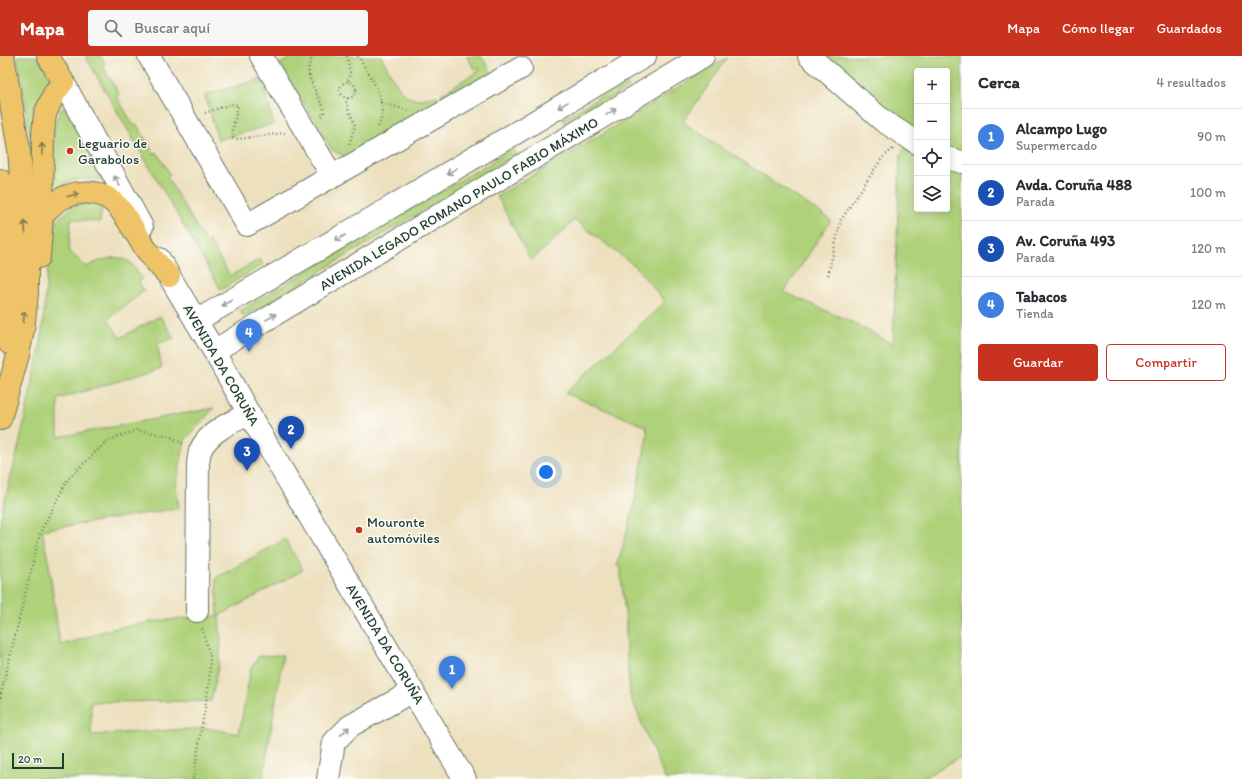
<!DOCTYPE html>
<html lang="es">
<head>
<meta charset="utf-8">
<style>
  :root { --surface:#fff; --page:#f7f7f7; --text:#2b2b33; --muted:#7c7c81; --line:#e1e1e2; --accent:#c8321e }
  body { margin:0; font-family:Itim,sans-serif; background:var(--page); color:var(--text) }
  .controls { position:absolute; right:12px; top:12px; display:grid; overflow:hidden; border-radius:4px; box-shadow:0 2px 10px #0003 }
  .controls button { width:36px; height:36px; display:grid; place-items:center; padding:0; border:0; border-bottom:1px solid var(--line); background:var(--surface); color:var(--text); font:20px sans-serif }
  .scale { position:absolute; left:12px; bottom:10px; width:52px; box-sizing:border-box; padding-left:4px; border:2px solid #1f3d34; border-top:0; font-size:11px; line-height:14px; white-space:nowrap; color:#1f3d34; -webkit-text-stroke:3px #fdfcf7; paint-order:stroke }
  .you { position:absolute; left:546px; top:416px; width:14px; height:14px; margin:-10px; border:3px solid #fff; border-radius:50%; background:#1a73e8; box-shadow:0 0 0 6px #1a73e833 }
  .badge { display:grid; place-items:center; width:26px; height:26px; border-radius:50%; background:var(--accent); color:#fff; font-size:13px; font-weight:700 }
  .pin { position:absolute; translate:-50% -33px; filter:drop-shadow(0 1px 2px #0008) }
  .pin::after { content:''; position:absolute; top:21px; width:14px; height:12px; background:inherit; clip-path:polygon(0 0,100% 0,50% 100%) }
  .list { margin:0; padding:0; list-style:none }
  h2 { display:flex; justify-content:space-between; align-items:center; height:52px; margin:0; padding:0 16px; font-size:17px }
  h2 small { font-size:13px; font-weight:400; color:var(--muted) }
  .list li { display:grid; grid-template-columns:26px 1fr auto; gap:12px; align-items:center; box-sizing:border-box; height:56px; padding:0 16px; border-top:1px solid var(--line) }
  .list b { display:block; font-size:15px; white-space:nowrap }
  .list p { margin:0; font-size:13px; white-space:nowrap; color:var(--muted) }
  .list em { font-size:13px; font-style:normal; color:var(--muted) }
  .actions { display:flex; gap:8px; padding:12px 16px }
  .actions a { flex:1; padding:9px 0; border:1px solid var(--accent); border-radius:4px; text-align:center; font-size:14px; color:var(--accent) }
  .actions .main { background:var(--accent); color:#fff }
  .icon { flex:none; width:22px; height:22px; fill:none; stroke:currentColor; stroke-width:2; stroke-linecap:round; stroke-linejoin:round }
  .map { position:relative; flex:none; width:962px; height:723px; overflow:hidden }
  header { display:flex; align-items:center; gap:24px; box-sizing:border-box; height:56px; padding:0 20px; background:var(--accent); color:#fff }
  header strong { font-size:19px }
  nav { display:flex; gap:22px; margin-inline-start:auto; font-size:14px }
  .search { width:280px; height:36px; background:var(--page); display:flex; align-items:center; gap:10px; box-sizing:border-box; padding:0 14px; border-radius:4px; color:var(--muted); font-size:15px }
  main { display:flex }
  aside { flex:1; background:var(--surface) }
  .map>svg:first-child { display:block }
  .green { fill:#afd17a; stroke:#678757 }
  .lines { fill:none; stroke-linecap:round; stroke-linejoin:round }
  .minor-casing { stroke:#677664; stroke-width:24 }
  .highway-casing { stroke:#677664; stroke-width:24 }
  .path { stroke:#677664; stroke-width:2.5; stroke-dasharray:1 3; stroke-linecap:butt }
  .minor { stroke:#fff; stroke-width:22 }
  .highway { stroke:#efc469; stroke-width:22 }
  .oneway { stroke:#8f9e9a }
  .oneway2 { stroke:#7d7a4c }
  .poi-dot { fill:#c8321e; stroke:#fdfcf7; stroke-width:1.5 }
  .labels { text-anchor:middle; dominant-baseline:central; stroke-width:3; stroke-linejoin:round; paint-order:stroke }
  .poi-label { font-size:14px; fill:#1f3d34; stroke:#fdfcf7; text-anchor:start }
  .street-label { font-size:14px; fill:#1f3d34; stroke:#fdfcf7 }
</style>
</head>
<body>
<header>
<strong>Mapa</strong>
<div class="search"><svg class="icon" aria-label="search" viewBox="0 0 24 24"><circle cx="10" cy="10" r="6"/><path d="M15 15l6 6"/></svg>Buscar aquí</div>
<nav><a>Mapa</a><a>Cómo llegar</a><a>Guardados</a></nav>
</header>
<main>
<div class="map">
<svg width="962" height="723" viewBox="0 0 962 723">
  <rect width="100%" height="100%" fill="#fdfcf7"/>
  <filter id="ink" filterUnits="userSpaceOnUse"><feTurbulence type="fractalNoise" baseFrequency=".025" numOctaves="2"/><feDisplacementMap in="SourceGraphic" scale="8" xChannelSelector="R" yChannelSelector="G"/><feConvolveMatrix kernelMatrix="1 2 1 2 8 2 1 2 1" color-interpolation-filters="sRGB"/></filter>
  <filter id="wash" filterUnits="userSpaceOnUse"><feTurbulence type="fractalNoise" baseFrequency=".012" numOctaves="4" result="noise"/><feDisplacementMap in="SourceGraphic" scale="16" xChannelSelector="R" yChannelSelector="G"/><feGaussianBlur stdDeviation="0.9" result="paint"/><feColorMatrix in="noise" values="0 0 0 0 0 0 0 0 0 0 0 0 0 0 0 0 0 1.4 0 .05"/><feComposite in="paint" operator="in"/></filter>
  <g filter="url(#wash)">
    <rect width="100%" height="100%" fill="#ede0be"/>
    <g class="green">
      <polygon points="17,0 38,0 49,19 50,27 34,58 31,86"/>
      <polygon points="85,0 101,0 105,7 102,9 119,38 116,40 134,70 137,69 154,98 157,96 170,118 167,121 206,187 209,185 230,220 260,203 263,208 221,234"/>
      <path d="M294 0H381C387 10 398 36 409 41 418 45 428 42 437 40L441 48 353 98C344 100 339 98 332 94L280 8Z"/>
      <polygon points="466,0 481,0 493,19 446,45 441,38 480,14 478,11 474,12"/>
      <polygon points="819,0 962,0 962,101 947,95 947,15 917,15 917,81"/>
      <path d="M727 2 683 66 831 164 784 236 851 266 893 288 900 102 906 89 917 96V153H947V105L962 109V700L921 723H665L629 637 630 636 626 593V567L621 520V509L617 510 633 454 648 375H646L647 371 565 337 665 246 636 211 575 164 531 205 497 140C574 96 650 48 727 2Z"/>
      <polygon points="261,23 274,68 218,84 205,39"/>
      <polygon points="625,26 629,31 566,68 563,63"/>
      <path d="M68 52 106 124 79 123 65 127 51 135C52 111 50 74 61 53Z"/>
      <polygon points="513,93 516,99 244,261 240,255"/>
      <path d="M90 147 102 151 100 166 71 163 69 195 86 211C99 205 117 196 131 207 135 211 138 218 142 223L139 226 144 235 108 263 120 282 160 260 174 282 157 288 162 312 58 343V381L214 352 185 384 176 430 179 452 42 474 49 509 60 589C77 586 92 578 108 574 144 565 181 562 218 560L216 522 285 483 303 514 219 560 221 585 219 607 211 645 91 646V679L206 672 239 678 251 612 259 600 283 599 263 723H0V464L20 385 41 287 51 177 60 161 73 150Z"/>
    </g>
  </g>
  <g filter="url(#ink)">
    <g class="lines">
      <g class="minor-casing">
        <g id="minor">
          <polyline points="149,0 247,169 521,12"/>
          <polyline points="261,0 332,120"/>
          <polyline points="809,0 882,64 917,87"/>
          <polyline points="63,26 142,171"/>
          <polyline points="947,102 962,106"/>
          <polyline points="159,203 214,295 249,358 458,712 465,723"/>
          <polyline points="196,265 376,160 645,0"/>
          <polyline points="214,295 703,0"/>
          <path d="M197 555 198 407C199 403 199 399 200 395 208 376 231 366 249 358"/>
          <polyline points="328,723 334,686 350,670 413,635"/>
        </g>
      </g>
      <g class="highway-casing">
        <g id="highway">
          <path d="M0 124C6 178 9 232 9 287"/>
          <path d="M42 160C52 147 63 139 80 137 115 133 124 159 140 184 148 197 158 209 169 220"/>
          <polyline points="39,201 42,160 43,78 45,58 55,36 63,26 48,0"/>
          <polyline points="0,363 18,299 23,274 27,237 27,198 19,94 3,0"/>
        </g>
      </g>
      <g class="path">
        <path d="M313 0C312 3 310 6 309 9 306 23 319 40 324 53V57L320 62"/>
        <polyline points="347,0 350,16 348,26"/>
        <path d="M358 0C371 22 390 45 378 72"/>
        <circle cx="348" cy="34" r="8"/>
        <polyline points="348,42 346,47 355,69 349,89"/>
        <polyline points="380,46 409,55"/>
        <polyline points="205,57 231,48 238,49 232,76 233,82 238,83 285,77"/>
        <polyline points="828,219 841,164 882,102 893,93"/>
        <polyline points="0,642 40,477 68,423 107,385 137,374 169,380 184,388"/>
        <polyline points="193,723 209,628 210,600 202,572"/>
      </g>
      <use href="#minor" class="minor"/>
      <use href="#highway" class="highway"/>
    </g>
    <defs><path id="oneway-shaft" d="M-6 0H5M1.5-3L5.5 0L1.5 3" fill="none" stroke-width="1.6" stroke-linecap="round" stroke-linejoin="round"/></defs>
    <g class="oneway">
      <use href="#oneway-shaft" transform="translate(563 49) rotate(149)"/>
      <use href="#oneway-shaft" transform="translate(611 56) rotate(-31)"/>
      <use href="#oneway-shaft" transform="translate(452 115) rotate(149)"/>
      <use href="#oneway-shaft" transform="translate(117 125) rotate(-119)"/>
      <use href="#oneway-shaft" transform="translate(340 182) rotate(150)"/>
      <use href="#oneway-shaft" transform="translate(227 247) rotate(150)"/>
      <use href="#oneway-shaft" transform="translate(271 261) rotate(-31)"/>
      <use href="#oneway-shaft" transform="translate(345 675) rotate(-44)"/>
    </g>
    <g class="oneway2">
      <use href="#oneway-shaft" transform="translate(42 93) rotate(-89)"/>
      <use href="#oneway-shaft" transform="translate(73 139) rotate(-14)"/>
      <use href="#oneway-shaft" transform="translate(25 171) rotate(-94)"/>
      <use href="#oneway-shaft" transform="translate(24 261) rotate(-83)"/>
    </g>
  </g>
  <g class="poi-dot">
    <circle cx="70" cy="95" r="4"/>
    <circle cx="359" cy="474" r="4"/>
  </g>
  <g class="labels">
    <g class="poi-label">
      <text x="78" y="87">Leguario de<tspan x="78" dy="16">Garabolos</tspan></text>
      <text x="367" y="466">Mouronte<tspan x="367" dy="16">automóviles</tspan></text>
    </g>
    <g class="street-label">
      <text transform="translate(459 148) rotate(-31)">AVENIDA LEGADO ROMANO PAULO FABIO MÁXIMO</text>
      <text transform="translate(221 309) rotate(60)">AVENIDA DA CORUÑA</text>
      <text transform="translate(385 588) rotate(59)">AVENIDA DA CORUÑA</text>
    </g>
  </g>
</svg>
<div class="controls">
<button>+</button>
<button>−</button>
<button><svg class="icon" aria-label="locate" viewBox="0 0 24 24"><circle cx="12" cy="12" r="6"/><path d="M12 2v4M12 18v4M2 12h4M18 12h4"/></svg></button>
<button><svg class="icon" aria-label="layers" viewBox="0 0 24 24"><path d="M12 4l9 5-9 5-9-5zM3 14l9 5 9-5"/></svg></button>
</div>
<div class="scale">20 m</div>
<div class="you"></div>
<div class="pin badge" style="left:452px;top:633px;background:#3f7fe0">1</div>
<div class="pin badge" style="left:291px;top:393px;background:#1a4fb4">2</div>
<div class="pin badge" style="left:247px;top:415px;background:#1a4fb4">3</div>
<div class="pin badge" style="left:249px;top:296px;background:#3f7fe0">4</div>
</div>
<aside>
<h2>Cerca<small>4 resultados</small></h2>
<ul class="list">
<li><span class="badge" style="background:#3f7fe0">1</span><div><b>Alcampo Lugo</b><p>Supermercado</p></div><em>90 m</em></li>
<li><span class="badge" style="background:#1a4fb4">2</span><div><b>Avda. Coruña 488</b><p>Parada</p></div><em>100 m</em></li>
<li><span class="badge" style="background:#1a4fb4">3</span><div><b>Av. Coruña 493</b><p>Parada</p></div><em>120 m</em></li>
<li><span class="badge" style="background:#3f7fe0">4</span><div><b>Tabacos</b><p>Tienda</p></div><em>120 m</em></li>
</ul>
<div class="actions"><a class="main">Guardar</a><a>Compartir</a></div>
</aside>
</main>
</body>
</html>
